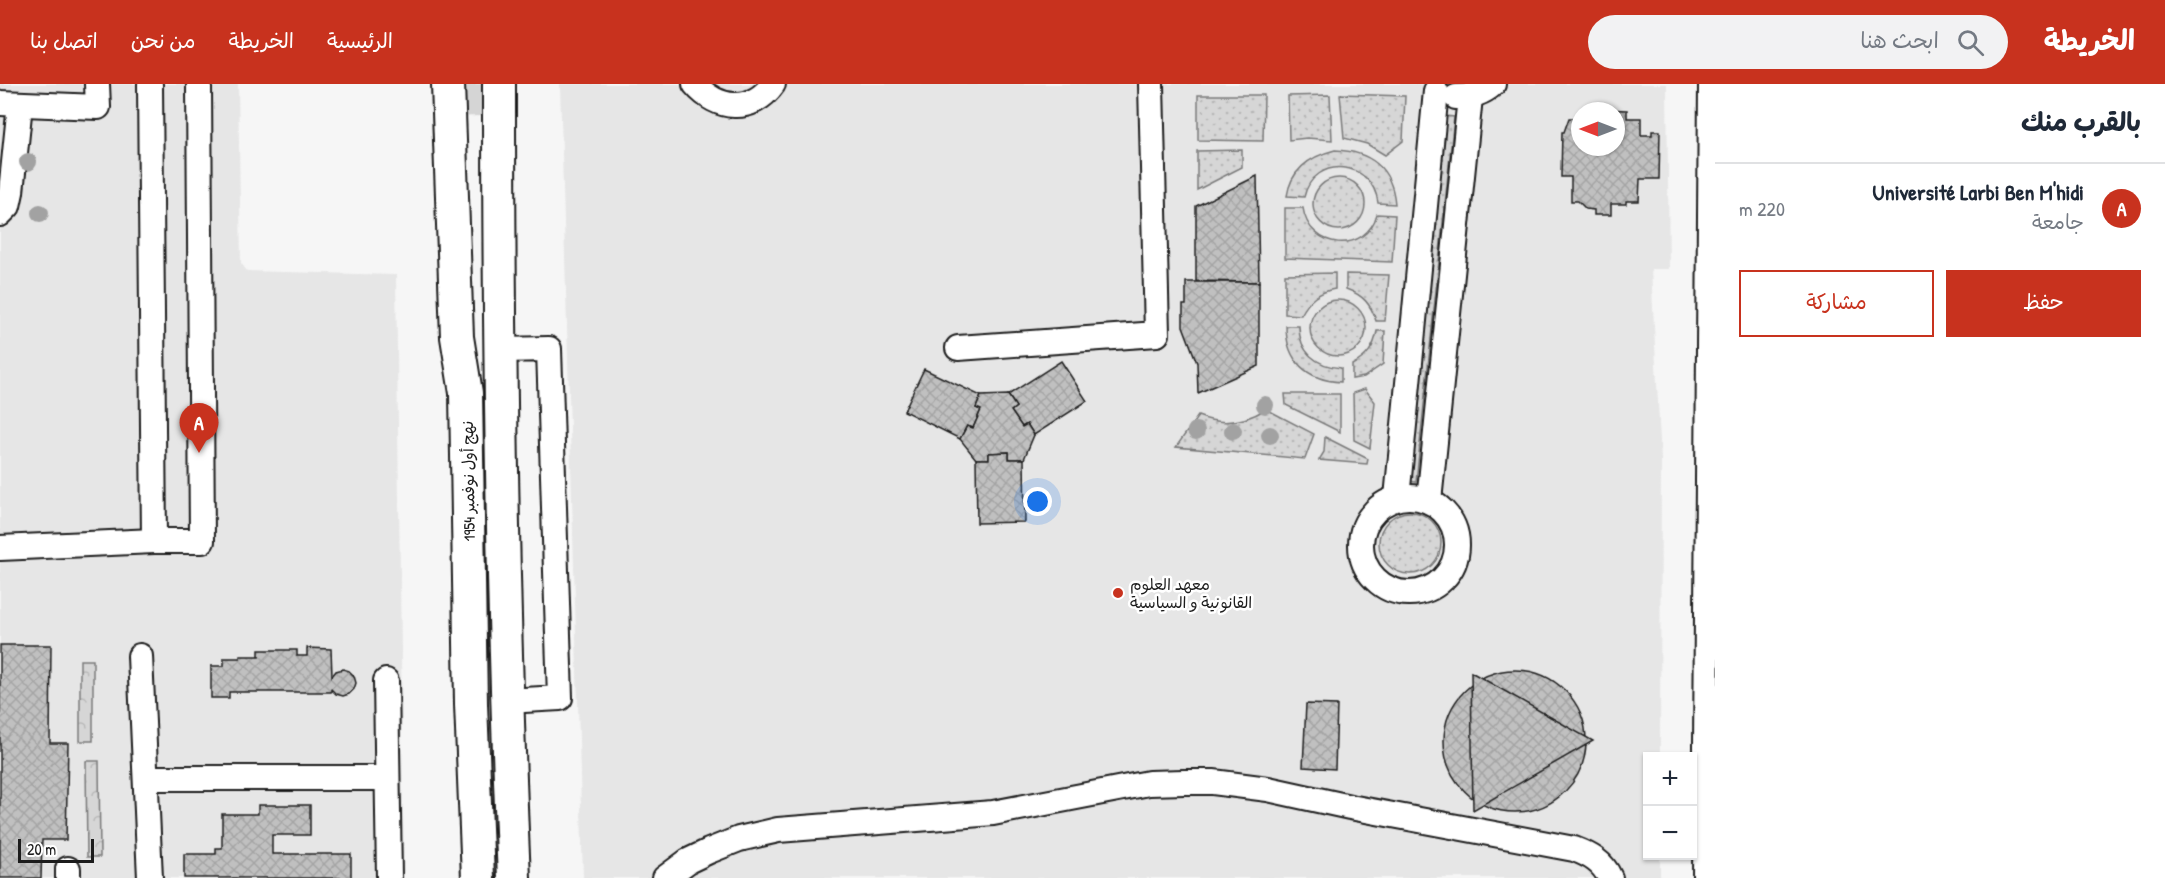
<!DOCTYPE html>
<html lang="ar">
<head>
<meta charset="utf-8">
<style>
  :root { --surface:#fff; --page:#f2f2f3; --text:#1f2937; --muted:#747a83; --line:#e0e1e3; --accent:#c8321e }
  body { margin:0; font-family:"Patrick Hand","Playpen Sans Arabic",sans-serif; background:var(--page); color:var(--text); direction:rtl }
  .controls { position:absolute; right:18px; bottom:18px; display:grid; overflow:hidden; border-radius:0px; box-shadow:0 2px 4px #0004 }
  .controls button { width:54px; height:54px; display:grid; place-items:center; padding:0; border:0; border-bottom:2px solid var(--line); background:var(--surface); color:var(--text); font:30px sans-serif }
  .compass { position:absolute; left:1571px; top:18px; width:54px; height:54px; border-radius:50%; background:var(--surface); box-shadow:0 2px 4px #0004; rotate:270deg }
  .scale { position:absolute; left:18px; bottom:15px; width:76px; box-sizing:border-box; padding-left:6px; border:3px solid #1c1c1c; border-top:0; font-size:16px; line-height:21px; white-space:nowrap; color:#1c1c1c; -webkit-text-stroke:4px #fff; paint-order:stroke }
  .you { position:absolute; left:1038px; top:418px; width:21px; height:21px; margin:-15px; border:4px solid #fff; border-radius:50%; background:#1a73e8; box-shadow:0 0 0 9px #1a73e833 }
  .badge { display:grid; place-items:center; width:39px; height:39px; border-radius:50%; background:var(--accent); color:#fff; font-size:20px; font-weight:700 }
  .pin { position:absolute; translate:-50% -50px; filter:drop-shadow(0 2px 3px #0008) }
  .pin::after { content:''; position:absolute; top:32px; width:21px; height:18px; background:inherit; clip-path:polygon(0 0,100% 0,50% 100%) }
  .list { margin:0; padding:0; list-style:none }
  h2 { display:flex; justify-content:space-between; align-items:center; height:78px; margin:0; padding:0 24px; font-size:26px }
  h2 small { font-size:20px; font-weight:400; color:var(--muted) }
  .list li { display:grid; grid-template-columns:39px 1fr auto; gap:18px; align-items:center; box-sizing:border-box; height:90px; padding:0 24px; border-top:2px solid var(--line) }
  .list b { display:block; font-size:22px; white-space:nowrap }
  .list p { margin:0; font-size:20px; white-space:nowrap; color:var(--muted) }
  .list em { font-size:20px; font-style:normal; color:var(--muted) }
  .actions { display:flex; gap:12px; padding:18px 24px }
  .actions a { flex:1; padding:14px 0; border:2px solid var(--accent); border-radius:0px; text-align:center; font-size:21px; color:var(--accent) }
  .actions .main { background:var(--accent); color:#fff }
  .icon { flex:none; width:33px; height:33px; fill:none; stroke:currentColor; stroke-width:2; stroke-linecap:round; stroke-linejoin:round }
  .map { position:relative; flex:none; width:1715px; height:794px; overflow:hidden; direction:ltr }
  header { display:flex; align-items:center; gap:36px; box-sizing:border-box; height:84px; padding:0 30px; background:var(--accent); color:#fff }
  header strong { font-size:28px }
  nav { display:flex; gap:33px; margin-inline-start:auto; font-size:21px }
  .search { width:420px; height:54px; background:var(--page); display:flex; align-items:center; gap:15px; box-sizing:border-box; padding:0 21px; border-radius:33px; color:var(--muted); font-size:22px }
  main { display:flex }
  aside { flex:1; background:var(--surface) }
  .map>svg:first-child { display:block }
  .built { fill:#e6e6e6; fill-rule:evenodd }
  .grass { fill:url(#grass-dots); stroke:#797979; stroke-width:1.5 }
  .forest { fill:url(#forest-crowns); stroke:#797979; stroke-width:1.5 }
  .building { fill:url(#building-cross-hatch); stroke:#1c1c1c; stroke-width:1.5 }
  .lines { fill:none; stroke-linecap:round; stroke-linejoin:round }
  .major-tunnel { stroke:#d5d5d5; stroke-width:32; stroke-dasharray:32 16; stroke-linecap:butt }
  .minor-casing { stroke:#1c1c1c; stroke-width:28 }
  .major-casing { stroke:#1c1c1c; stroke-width:36 }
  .minor { stroke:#fff; stroke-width:24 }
  .major { stroke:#fff; stroke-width:32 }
  .tree { fill:#a2a2a2 }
  .poi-dot { fill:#c8321e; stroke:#fff; stroke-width:2 }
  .labels { text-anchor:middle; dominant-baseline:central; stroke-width:5; stroke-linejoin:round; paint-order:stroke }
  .street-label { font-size:16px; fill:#1c1c1c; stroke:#fff }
  .poi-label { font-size:16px; fill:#1c1c1c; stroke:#fff; text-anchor:start }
</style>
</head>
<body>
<header>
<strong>الخريطة</strong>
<div class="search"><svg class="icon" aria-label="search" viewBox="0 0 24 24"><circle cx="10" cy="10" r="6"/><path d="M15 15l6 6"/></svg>ابحث هنا</div>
<nav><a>الرئيسية</a><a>الخريطة</a><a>من نحن</a><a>اتصل بنا</a></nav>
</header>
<main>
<aside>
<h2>بالقرب منك<small></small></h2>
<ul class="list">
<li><span class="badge">A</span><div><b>Université Larbi Ben M'hidi</b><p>جامعة</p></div><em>220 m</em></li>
</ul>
<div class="actions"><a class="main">حفظ</a><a>مشاركة</a></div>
</aside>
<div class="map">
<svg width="1715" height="794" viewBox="0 0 1715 794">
  <defs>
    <pattern id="grass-dots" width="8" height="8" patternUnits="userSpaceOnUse" patternTransform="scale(1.5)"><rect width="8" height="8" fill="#d6d6d6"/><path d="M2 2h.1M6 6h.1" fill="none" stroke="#b7b7b7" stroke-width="1.8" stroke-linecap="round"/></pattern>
    <pattern id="forest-crowns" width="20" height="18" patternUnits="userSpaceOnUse" patternTransform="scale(1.5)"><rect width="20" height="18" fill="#d6d6d6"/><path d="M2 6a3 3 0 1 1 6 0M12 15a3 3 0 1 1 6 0" fill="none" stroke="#b7b7b7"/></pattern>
    <pattern id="building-cross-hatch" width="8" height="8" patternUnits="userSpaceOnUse" patternTransform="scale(1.5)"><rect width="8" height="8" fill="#c0c0c0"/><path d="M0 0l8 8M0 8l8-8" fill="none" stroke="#a4a4a4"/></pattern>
  </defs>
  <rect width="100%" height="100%" fill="#f6f6f6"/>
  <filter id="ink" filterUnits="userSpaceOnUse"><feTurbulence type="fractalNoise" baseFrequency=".0167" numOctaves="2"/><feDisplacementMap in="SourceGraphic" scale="12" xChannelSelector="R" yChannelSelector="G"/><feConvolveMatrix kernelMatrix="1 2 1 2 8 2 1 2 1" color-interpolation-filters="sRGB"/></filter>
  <g filter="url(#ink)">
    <g class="built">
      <polygon points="0,0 238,0 241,179 247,187 396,191 404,794 0,794"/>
      <path d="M560 0H1667L1669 185H1651L1661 376 1660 672H1648V772H1660V794H583ZM1580 27H1616V63H1580Z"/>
    </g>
    <g class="grass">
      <polygon points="1340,10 1405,12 1403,57 1385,71 1367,60 1344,54"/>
      <polygon points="1198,11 1264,11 1263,57 1198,56"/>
      <polygon points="1330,11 1332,56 1307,54 1289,56 1288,12"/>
      <polygon points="1445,32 1454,33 1416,398 1407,397"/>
      <polygon points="1242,66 1242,83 1197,106 1197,67"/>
      <path d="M1335 66C1370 67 1392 84 1395 120L1378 119C1373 76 1314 70 1304 113L1287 112C1291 85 1311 72 1335 66Z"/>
      <circle cx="1339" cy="120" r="26"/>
      <path d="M1285 124H1303C1309 166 1366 171 1377 130L1395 131 1392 178 1285 174Z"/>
      <path d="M1335 189V205C1318 208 1309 216 1301 231L1285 230V190Z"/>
      <path d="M1346 190 1389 191 1385 237H1376C1371 220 1363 211 1346 205Z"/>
      <circle cx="1338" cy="244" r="28"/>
      <path d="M1286 242H1299C1299 268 1316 282 1341 284V298C1307 296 1286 277 1286 242Z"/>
      <path d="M1377 247H1385L1383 280 1364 293 1352 295V281C1367 273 1374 264 1377 247Z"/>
      <polygon points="1365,305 1375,318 1370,364 1354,356 1353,309"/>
      <polygon points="1285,310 1340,310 1340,348 1286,321"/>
      <path d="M1266 325 1314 350 1305 375 1176 363 1198 332C1222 342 1245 338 1266 325Z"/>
      <polygon points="1325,353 1368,375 1367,380 1319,376 1324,368"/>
      <circle cx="1410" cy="459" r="31"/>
    </g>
    <g class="forest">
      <rect x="80" y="576" width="13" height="81"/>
      <polygon points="86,677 99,677 100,773 87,773"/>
    </g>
    <g class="building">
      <polygon points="1597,25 1627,26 1627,34 1641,34 1641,51 1652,51 1652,47 1660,47 1659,95 1640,95 1639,117 1626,117 1626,120 1611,120 1611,131 1594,131 1594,126 1586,125 1578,117 1571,117 1571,93 1561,93 1562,48 1564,48 1569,34 1580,34 1580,63 1616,63 1616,27 1597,27"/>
      <polygon points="1257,92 1259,198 1196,197 1196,122"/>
      <polygon points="1186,198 1259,198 1259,282 1198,309 1197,279 1183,242 1183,221 1186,221"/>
      <polygon points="1061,277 1087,317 1034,351 1027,340 1022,343 1011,327 1016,323 1008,311"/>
      <polygon points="924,285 981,312 976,324 981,326 973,344 967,342 960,355 904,327"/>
      <polygon points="1008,311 1016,323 1011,327 1022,343 1027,340 1034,351 1024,375 1009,375 1009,368 989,369 989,375 976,375 960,355 967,342 973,344 981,326 976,324 981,312"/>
      <polygon points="1009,368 1009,375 1024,375 1025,438 977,439 976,375 989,375 989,369"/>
      <polygon points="0,561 51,561 50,659 68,659 66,756 42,756 41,794 0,794"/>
      <polygon points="307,564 331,565 332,592 336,587 343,585 349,587 354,592 356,599 354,605 349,610 343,612 336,610 331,605 331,608 229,608 229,614 211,614 211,582 224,582 224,574 240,574 240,572 259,572 259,566 297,566 297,572 307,572"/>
      <circle cx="1515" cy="657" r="71"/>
      <polygon points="1471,588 1593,657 1473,726"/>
      <polygon points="1306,620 1337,621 1335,685 1303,683"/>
      <polygon points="258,721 310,721 310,751 272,751 272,770 351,770 351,794 184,794 184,770 216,770 216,764 222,764 222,730 258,730"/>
    </g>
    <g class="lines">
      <polyline class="major-tunnel" points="481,0 482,32"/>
      <g class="minor-casing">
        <g id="minor">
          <polyline points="150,0 154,457"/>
          <path d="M695 0C717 26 752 30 773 0"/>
          <path d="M1456 13C1470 13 1482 10 1493 0"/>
          <polyline points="0,19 98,23 97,0"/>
          <polyline points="0,130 8,122 11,108 20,20"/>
          <polyline points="958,264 1157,250 1151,0"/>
          <polyline points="499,266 549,265 560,614 506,617"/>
          <circle cx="1409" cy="461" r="48"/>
          <polyline points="1397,414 1436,7"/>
          <polyline points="1429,417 1470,13"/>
          <polyline points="0,464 154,457 202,457 199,0"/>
          <polyline points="140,572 150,794"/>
          <polyline points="386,597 389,794"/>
          <polyline points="146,694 387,694"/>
          <polyline points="68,785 68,794"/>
          <path d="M665 794 688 777 709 767 739 755 778 746 993 729 1149 699 1184 698H1213L1268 705 1350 723 1574 765C1590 771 1603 778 1610 794"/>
          <polyline points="1705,794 1711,0"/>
        </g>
      </g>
      <g class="major-casing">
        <g id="major">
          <polyline points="448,0 457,253 466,309 471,620 478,794"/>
          <path d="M499 0C499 265 502 529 514 794"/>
        </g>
      </g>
      <use href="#minor" class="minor"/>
      <use href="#major" class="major"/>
    </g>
    <g class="tree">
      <circle cx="28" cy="78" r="9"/>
      <circle cx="40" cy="129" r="9"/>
      <circle cx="1265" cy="321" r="9"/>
      <circle cx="1196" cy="347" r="9"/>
      <circle cx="1233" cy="347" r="9"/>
      <circle cx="1270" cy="351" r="9"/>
    </g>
  </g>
  <circle class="poi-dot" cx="1118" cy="509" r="6"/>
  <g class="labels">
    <g class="street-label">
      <text transform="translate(468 397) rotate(-91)">نهج أول نوفمبر 1954</text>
    </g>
    <g class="poi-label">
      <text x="1130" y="500">معهد العلوم<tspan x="1130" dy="18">القانونية و السياسية</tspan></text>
    </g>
  </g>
</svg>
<div class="controls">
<button>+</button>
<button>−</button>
</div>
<svg class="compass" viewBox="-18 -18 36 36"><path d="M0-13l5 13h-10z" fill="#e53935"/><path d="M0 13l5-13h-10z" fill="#747a83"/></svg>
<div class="scale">20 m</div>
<div class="you"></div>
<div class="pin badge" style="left:199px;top:369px">A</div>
</div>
</main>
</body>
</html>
